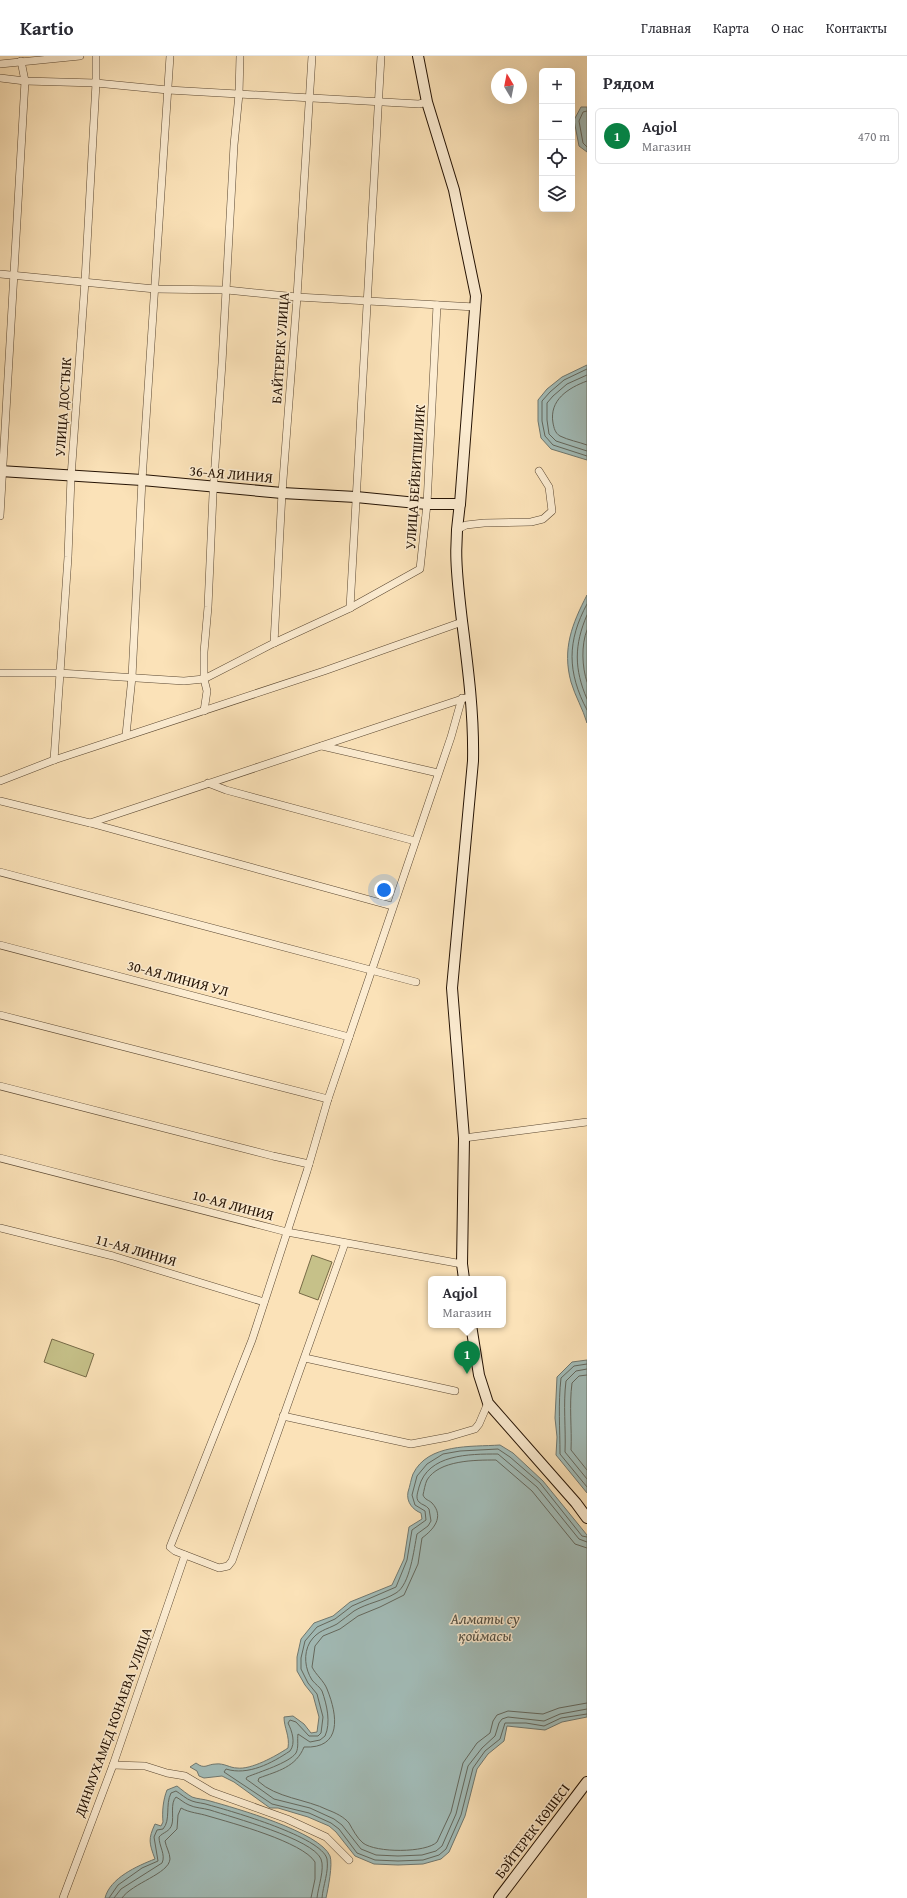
<!DOCTYPE html>
<html lang="ru">
<head>
<meta charset="utf-8">
<style>
  :root { --surface:#fff; --page:#f2f2f3; --text:#2b2b33; --muted:#7c7c81; --line:#e1e1e2; --accent:#0b8043 }
  body { margin:0; font-family:"Gentium Book Plus",serif; background:var(--page); color:var(--text) }
  .controls { position:absolute; right:12px; top:12px; display:grid; overflow:hidden; border-radius:6px; box-shadow:0 4px 16px #0002 }
  .controls button { width:36px; height:36px; display:grid; place-items:center; padding:0; border:0; border-bottom:1px solid var(--line); background:var(--surface); color:var(--text); font:20px sans-serif }
  .compass { position:absolute; left:491px; top:12px; width:36px; height:36px; border-radius:50%; background:var(--surface); box-shadow:0 4px 16px #0002; rotate:350deg }
  .you { position:absolute; left:384px; top:834px; width:14px; height:14px; margin:-10px; border:3px solid #fff; border-radius:50%; background:#1a73e8; box-shadow:0 0 0 6px #1a73e833 }
  .badge { display:grid; place-items:center; width:26px; height:26px; border-radius:50%; background:var(--accent); color:#fff; font-size:13px; font-weight:700 }
  .pin { position:absolute; translate:-50% -33px; filter:drop-shadow(0 1px 2px #0008) }
  .pin::after { content:''; position:absolute; top:21px; width:14px; height:12px; background:inherit; clip-path:polygon(0 0,100% 0,50% 100%) }
  .popup { position:absolute; left:428px; top:1220px; width:78px; height:52px; box-sizing:border-box; display:grid; place-content:center; border-radius:6px; background:var(--surface); filter:drop-shadow(0 1px 3px #0005); font-size:13px; white-space:nowrap; color:var(--muted) }
  .popup b { font-size:15px; color:var(--text) }
  .popup::after { content:''; position:absolute; left:50%; top:100%; margin-left:-8px; border:8px solid transparent; border-top-color:var(--surface) }
  .list { margin:0; padding:0; list-style:none }
  h2 { display:flex; justify-content:space-between; align-items:center; height:52px; margin:0; padding:0 16px; font-size:17px }
  h2 small { font-size:13px; font-weight:400; color:var(--muted) }
  .list li { display:grid; grid-template-columns:26px 1fr auto; gap:12px; align-items:center; box-sizing:border-box; height:56px; margin:0 8px 8px; padding:0 8px; border:1px solid var(--line); border-radius:6px }
  .list b { display:block; font-size:15px; white-space:nowrap }
  .list p { margin:0; font-size:13px; white-space:nowrap; color:var(--muted) }
  .list em { font-size:13px; font-style:normal; color:var(--muted) }
  .icon { flex:none; width:22px; height:22px; fill:none; stroke:currentColor; stroke-width:2; stroke-linecap:round; stroke-linejoin:round }
  .map { position:relative; flex:none; width:587px; height:1842px; overflow:hidden }
  header { display:flex; align-items:center; gap:24px; box-sizing:border-box; height:56px; padding:0 20px; background:var(--surface); border-bottom:1px solid var(--line) }
  header strong { font-size:19px }
  nav { display:flex; gap:22px; margin-inline-start:auto; font-size:14px }
  main { display:flex }
  aside { flex:1; background:var(--surface) }
  .map>svg:first-child { display:block }
  .green { fill:#c6c189; stroke:#766a46 }
  .water { fill:#a2bcb8; stroke:#707870 }
  .lines { fill:none; stroke-linecap:round; stroke-linejoin:round }
  .shore { stroke:#64685e; stroke-width:1 }
  .street-casing { stroke:#5a4731; stroke-width:8 }
  .secondary-casing { stroke:#251304; stroke-width:12 }
  .street { stroke:#fcecd1; stroke-width:7 }
  .secondary { stroke:#fcecd1; stroke-width:10 }
  .labels { text-anchor:middle; dominant-baseline:central; stroke-width:3; stroke-linejoin:round; paint-order:stroke }
  .street-label { font-size:14px; fill:#251304; stroke:#fcecd1 }
  .water-label { font-size:15px; font-style:italic; fill:#514e43; stroke:#fcecd1 }
</style>
</head>
<body>
<header>
<strong>Kartio</strong>
<nav><a>Главная</a><a>Карта</a><a>О нас</a><a>Контакты</a></nav>
</header>
<main>
<div class="map">
<svg width="587" height="1842" viewBox="0 0 587 1842">
  <rect width="100%" height="100%" fill="#fbe2b8"/>
  <filter id="stains"><feTurbulence type="fractalNoise" baseFrequency=".005" numOctaves="4"/><feColorMatrix values="0 0 0 0 .2 0 0 0 0 .09 0 0 0 0 .02 0 0 0 .5 -.17"/></filter>
  <radialGradient id="worn" r=".72"><stop offset=".6" stop-color="#630" stop-opacity="0"/><stop offset="1" stop-color="#630" stop-opacity=".3"/></radialGradient>
  <g class="green">
    <polygon points="312,1199 332,1206 318,1244 299,1237"/>
    <polygon points="52,1283 94,1298 86,1321 44,1306"/>
  </g>
  <g class="water">
    <polygon points="581,51 587,51 587,96 579,90 574,64"/>
    <polygon points="587,309 587,404 551,393 541,382 538,365 538,344 547,333 562,321"/>
    <path d="M587 539V667C583 653 575 640 571 626 562 593 572 568 587 539Z"/>
    <polygon points="587,1304 587,1437 556,1399 557,1381 555,1362 557,1321 572,1306"/>
    <path d="M500 1389 513 1397 543 1425 587 1479V1661L562 1666 545 1674 507 1670 504 1685 488 1698 477 1713 465 1760 449 1796 441 1803 423 1808 398 1809 374 1808 355 1800 336 1776 329 1770 308 1761 278 1752H270L234 1726 222 1720 204 1722 199 1720 197 1715 190 1711 196 1707C205 1714 207 1708 216 1708 224 1707 230 1712 237 1712 251 1714 276 1700 288 1692 290 1680 284 1672 284 1661L293 1660 304 1668 311 1677 317 1676 319 1661 313 1639 305 1629 297 1615V1601L301 1583 314 1567 333 1560 350 1546 392 1529 404 1503 409 1471 422 1463 421 1457C413 1454 406 1446 408 1436 410 1430 411 1423 413 1418 428 1387 471 1391 500 1389Z"/>
    <path d="M177 1730C182 1734 187 1738 192 1741 197 1743 204 1743 210 1745 235 1752 320 1776 330 1800 333 1808 328 1833 326 1842H105C110 1822 137 1810 155 1803 149 1787 148 1783 155 1768L161 1770 163 1766C162 1756 163 1744 167 1734Z"/>
  </g>
  <g class="lines">
    <g class="shore">
      <polyline points="587,55 583,56 579,65 583,87 587,91"/>
      <polyline points="587,313 564,324 550,336 542,345 542,365 545,380 553,389 587,400"/>
      <polyline points="587,319 567,328 553,340 547,347 547,364 549,378 556,385 587,395"/>
      <path d="M587 325C568 332 549 344 553 367 554 372 555 377 560 380 568 384 579 386 587 389"/>
      <path d="M587 548C567 585 567 616 587 654"/>
      <path d="M587 559C574 589 574 613 587 643"/>
      <path d="M587 574C581 589 582 611 587 626"/>
      <path d="M587 1308 574 1310 561 1322C558 1348 560 1373 560 1398L587 1431"/>
      <path d="M587 1313 576 1315 566 1325C563 1349 566 1372 565 1396L587 1423"/>
      <path d="M587 1319 579 1320 572 1327C569 1350 572 1372 571 1394L587 1414"/>
      <path d="M587 1481 582 1480 540 1427 510 1401 498 1393 460 1395 443 1398 427 1408 417 1420 412 1439 415 1449 425 1455 426 1464 412 1474 407 1504 396 1531 352 1550 335 1563 317 1571 305 1585 301 1602V1613L308 1627 317 1638 323 1661 321 1677 318 1680H309L296 1666 290 1664 288 1667C292 1675 296 1687 290 1695 272 1707 248 1720 226 1713L224 1716 272 1748 309 1757 331 1767 339 1773 357 1797 375 1804 398 1805 423 1804 439 1799 446 1793 461 1759 473 1712 485 1695 500 1683 505 1667H526L544 1670 561 1662 587 1658"/>
      <path d="M587 1486 579 1483 537 1431 498 1398C469 1398 428 1398 419 1431 418 1436 415 1442 419 1446 422 1449 426 1449 429 1453L431 1465 428 1470 417 1478C414 1493 410 1529 396 1537 383 1545 367 1547 354 1555 348 1559 343 1564 337 1568 326 1574 318 1574 310 1586 303 1598 305 1613 312 1624 315 1628 320 1631 322 1635 327 1649 331 1667 325 1680L320 1684 310 1686 298 1678C297 1684 299 1691 296 1697 289 1707 259 1716 247 1721L246 1723 274 1743 310 1752 334 1763 342 1769 361 1793 376 1799 398 1800 422 1799 436 1795 442 1790 456 1758 468 1710 482 1692 495 1680 499 1667 502 1663 508 1661 544 1665 560 1658 587 1653"/>
      <path d="M587 1492 575 1488 532 1435 496 1404C475 1404 439 1404 427 1424 425 1428 424 1435 423 1439 425 1444 429 1444 432 1447 445 1461 433 1474 422 1482L418 1508 404 1539 380 1551 358 1560 340 1573 323 1580 315 1590 312 1611C316 1619 324 1625 327 1633 338 1660 342 1693 304 1691 296 1711 278 1715 259 1722L258 1725C276 1742 306 1743 328 1754 336 1757 344 1761 349 1767 353 1774 357 1782 363 1787 376 1797 426 1797 437 1786L451 1756 463 1707 477 1687 490 1677 493 1665 497 1659 508 1655 543 1658 559 1652 587 1647"/>
      <path d="M109 1842 118 1829 142 1812 158 1805 154 1781 157 1774 163 1773C171 1764 165 1749 171 1737L176 1735C181 1738 186 1743 192 1745 197 1747 204 1747 209 1749 231 1755 322 1781 327 1803 329 1816 323 1829 322 1842"/>
      <path d="M114 1842 121 1833 162 1807C166 1799 159 1790 159 1781 163 1776 170 1776 172 1768 174 1761 170 1747 176 1741 180 1743 184 1747 189 1749 195 1752 203 1752 210 1754 231 1761 313 1783 321 1803 325 1813 318 1831 317 1842"/>
      <path d="M122 1842C132 1827 169 1818 170 1803 170 1797 166 1791 165 1785L177 1773 178 1759 181 1752C190 1757 199 1757 208 1760 232 1767 303 1786 315 1806V1823L311 1842"/>
    </g>
    <g class="street-casing">
      <g id="street">
        <polyline points="0,8 80,0"/>
        <polyline points="0,22 25,25 96,27 168,34 419,48 427,46"/>
        <polyline points="0,218 155,233 227,234 297,241 475,251"/>
        <polyline points="0,460 25,25 21,5"/>
        <polyline points="456,474 466,469 484,467 531,466 543,463 552,455 549,431 539,415"/>
        <polyline points="350,552 381,0"/>
        <polyline points="274,587 282,437 297,241 312,0"/>
        <polyline points="0,617 59,617 184,625 204,623 274,587 350,552 420,513 427,448 437,249"/>
        <polyline points="204,655 207,635 204,623 204,596 208,551 213,438 222,307 234,89 239,38 240,0"/>
        <polyline points="126,679 132,621 142,424 170,0"/>
        <polyline points="322,690 438,717"/>
        <polyline points="54,704 68,501 71,421 85,225 96,27 96,0"/>
        <polyline points="0,725 54,704 324,615 462,566"/>
        <polyline points="208,727 226,734 415,785"/>
        <polyline points="0,745 90,767 392,850"/>
        <polyline points="90,767 465,642"/>
        <polyline points="0,816 416,926"/>
        <polyline points="0,889 349,981"/>
        <polyline points="0,959 328,1043"/>
        <polyline points="0,1030 273,1100 309,1108"/>
        <polyline points="464,1082 587,1066"/>
        <polyline points="0,1102 287,1176 462,1208"/>
        <polyline points="0,1172 113,1200 264,1246"/>
        <polyline points="345,1187 232,1505 228,1510 219,1512 175,1495 170,1491 252,1284 307,1115 328,1043 451,681 462,642"/>
        <polyline points="305,1302 455,1335"/>
        <polyline points="283,1360 411,1388 448,1381 475,1373 479,1368 488,1347"/>
        <polyline points="113,1709 145,1710 167,1717 185,1720 212,1736 287,1763 326,1781 349,1804"/>
        <polyline points="63,1842 113,1709 185,1499"/>
      </g>
    </g>
    <g class="secondary-casing">
      <g id="secondary">
        <path d="M418 0 427 46 454 134 476 240 460 448C453 491 457 522 462 565 468 612 474 658 473 705L452 932 464 1082 462 1208 464 1223"/>
        <polyline points="0,415 142,424 282,437 356,441 427,448 460,448"/>
        <polyline points="471,1269 479,1319 488,1347 576,1447 587,1462"/>
        <polyline points="499,1842 587,1726"/>
      </g>
    </g>
    <use href="#street" class="street"/>
    <use href="#secondary" class="secondary"/>
  </g>
  <g class="labels">
    <g class="street-label">
      <text transform="translate(280 292) rotate(-86)">БАЙТЕРЕК УЛИЦА</text>
      <text transform="translate(63 351) rotate(-86)">УЛИЦА ДОСТЫК</text>
      <text transform="translate(231 418) rotate(5)">36-АЯ ЛИНИЯ</text>
      <text transform="translate(415 421) rotate(-86)">УЛИЦА БЕЙБИТШИЛИК</text>
      <text transform="translate(178 922) rotate(15)">30-АЯ ЛИНИЯ УЛ</text>
      <text transform="translate(233 1149) rotate(15)">10-АЯ ЛИНИЯ</text>
      <text transform="translate(136 1194) rotate(16)">11-АЯ ЛИНИЯ</text>
      <text transform="translate(113 1666) rotate(-70)">ДИНМУХАМЕД КОНАЕВА УЛИЦА</text>
      <text transform="translate(532 1775) rotate(-53)">БӘЙТЕРЕК КӨШЕСІ</text>
    </g>
    <g class="water-label">
      <text x="485" y="1562">Алматы су<tspan x="485" dy="17">қоймасы</tspan></text>
    </g>
  </g>
  <rect width="100%" height="100%" filter="url(#stains)"/>
  <rect width="100%" height="100%" fill="url(#worn)"/>
</svg>
<div class="controls">
<button>+</button>
<button>−</button>
<button><svg class="icon" aria-label="locate" viewBox="0 0 24 24"><circle cx="12" cy="12" r="6"/><path d="M12 2v4M12 18v4M2 12h4M18 12h4"/></svg></button>
<button><svg class="icon" aria-label="layers" viewBox="0 0 24 24"><path d="M12 4l9 5-9 5-9-5zM3 14l9 5 9-5"/></svg></button>
</div>
<svg class="compass" viewBox="-18 -18 36 36"><path d="M0-13l5 13h-10z" fill="#e53935"/><path d="M0 13l5-13h-10z" fill="#7c7c81"/></svg>
<div class="you"></div>
<div class="pin badge" style="left:467px;top:1318px">1</div>
<div class="popup"><b>Aqjol</b>Магазин</div>
</div>
<aside>
<h2>Рядом<small></small></h2>
<ul class="list">
<li><span class="badge">1</span><div><b>Aqjol</b><p>Магазин</p></div><em>470 m</em></li>
</ul>
</aside>
</main>
</body>
</html>
